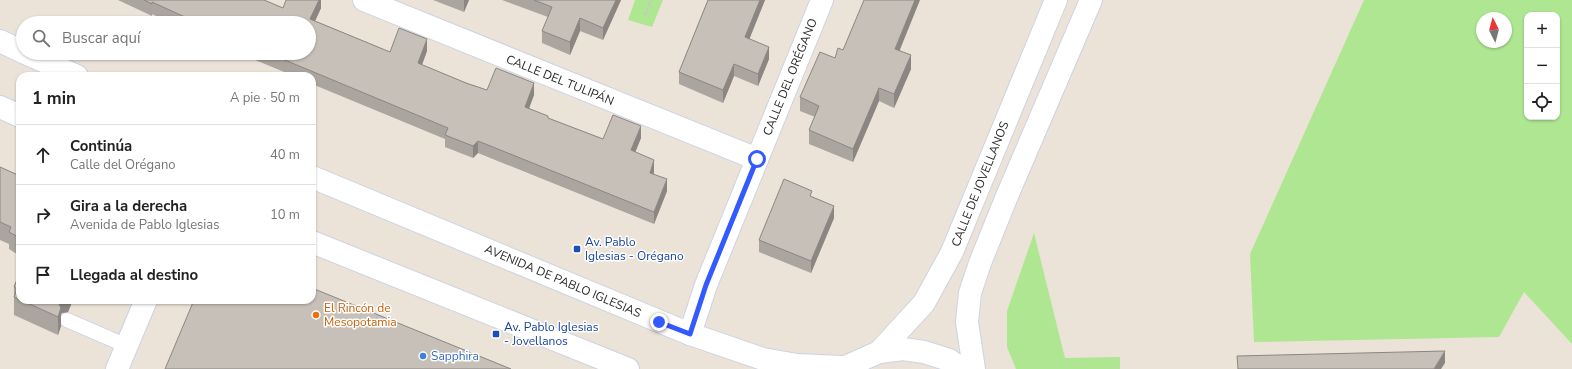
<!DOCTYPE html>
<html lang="es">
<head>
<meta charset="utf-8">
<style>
  :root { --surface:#fff; --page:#f2f2f2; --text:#222; --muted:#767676; --line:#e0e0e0 }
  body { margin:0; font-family:"Nunito Sans",sans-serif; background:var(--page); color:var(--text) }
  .controls { position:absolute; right:12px; top:12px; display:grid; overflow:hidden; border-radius:8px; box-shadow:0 1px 3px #0004 }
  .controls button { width:36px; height:36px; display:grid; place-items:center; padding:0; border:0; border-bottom:1px solid var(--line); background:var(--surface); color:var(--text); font:20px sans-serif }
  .compass { position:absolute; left:1476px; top:12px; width:36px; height:36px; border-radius:50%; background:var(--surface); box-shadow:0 1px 3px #0004; rotate:354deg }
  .stop { position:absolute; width:12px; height:12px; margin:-9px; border:3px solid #325aff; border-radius:50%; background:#fff }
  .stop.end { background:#325aff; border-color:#fff; box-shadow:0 1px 4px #0008 }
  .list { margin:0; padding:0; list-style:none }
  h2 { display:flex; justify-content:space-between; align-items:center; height:52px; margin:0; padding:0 16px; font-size:17px }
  h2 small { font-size:13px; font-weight:400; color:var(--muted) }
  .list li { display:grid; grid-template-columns:26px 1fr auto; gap:12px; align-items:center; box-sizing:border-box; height:60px; padding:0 16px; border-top:1px solid var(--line) }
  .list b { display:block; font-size:15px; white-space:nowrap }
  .list p { margin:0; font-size:13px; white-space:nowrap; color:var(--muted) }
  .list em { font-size:13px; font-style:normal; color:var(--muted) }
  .icon { flex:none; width:22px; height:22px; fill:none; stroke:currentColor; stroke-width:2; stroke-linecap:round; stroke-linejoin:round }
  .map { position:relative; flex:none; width:1572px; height:369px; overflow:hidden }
  .search { position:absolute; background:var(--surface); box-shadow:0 1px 3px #0004; left:16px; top:16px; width:300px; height:44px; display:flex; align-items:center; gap:10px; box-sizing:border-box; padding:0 14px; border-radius:22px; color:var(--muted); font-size:15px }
  .panel { position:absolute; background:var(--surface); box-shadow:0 1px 3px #0004; left:16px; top:72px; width:300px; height:232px; border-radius:12px }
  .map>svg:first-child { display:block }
  .green { fill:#afe691; fill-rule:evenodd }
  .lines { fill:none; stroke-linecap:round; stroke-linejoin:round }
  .service-casing { stroke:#ced2e2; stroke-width:16 }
  .minor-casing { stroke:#ced2e2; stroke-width:24 }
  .tertiary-casing { stroke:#ced2e2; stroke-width:24 }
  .path { stroke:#c7c7c7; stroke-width:2.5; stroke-dasharray:3 2; stroke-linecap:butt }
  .service { stroke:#fff; stroke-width:14 }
  .minor { stroke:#fff; stroke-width:22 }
  .tertiary { stroke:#fff; stroke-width:22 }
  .wall { fill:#aaa59e }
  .shaded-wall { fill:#8b8681 }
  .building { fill:#c6c0b8; stroke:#8b8681 }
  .route { stroke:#325aff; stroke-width:5 }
  .transit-dot { fill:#1a4fb4; stroke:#fff; stroke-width:1.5 }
  .food-dot { fill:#e8710a; stroke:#fff; stroke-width:1.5 }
  .shop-dot { fill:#3f7fe0; stroke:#fff; stroke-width:1.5 }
  .labels { text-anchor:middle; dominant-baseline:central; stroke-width:3; stroke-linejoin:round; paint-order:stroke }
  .street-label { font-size:12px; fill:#282828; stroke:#fff }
  .transit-label { font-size:12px; fill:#164399; stroke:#fff; text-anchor:start }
  .food-label { font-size:12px; fill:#c56008; stroke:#fff; text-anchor:start }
  .shop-label { font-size:12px; fill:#366cbe; stroke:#fff; text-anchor:start }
</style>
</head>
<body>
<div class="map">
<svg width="1572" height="369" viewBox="0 0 1572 369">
  <rect width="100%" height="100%" fill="#ebe3d8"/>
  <g class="green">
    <polygon points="635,0 663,0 652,27 628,20"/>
    <path d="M1364 0H1572V344L1524 292 1499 337 1254 342 1250 254ZM1527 15H1557V117H1527ZM1482 18H1506V42H1482Z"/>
    <polygon points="1034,233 1065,358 1120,357 1120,369 1016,369 1007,347 1007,311"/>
  </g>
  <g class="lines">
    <g class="service-casing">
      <polyline id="service" points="67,320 127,346"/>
    </g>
    <g class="minor-casing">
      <g id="minor">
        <polyline points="364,0 757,159"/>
        <polyline points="690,334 706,285 822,0"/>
        <polyline points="117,369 146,300"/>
      </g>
    </g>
    <g class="tertiary-casing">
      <g id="tertiary">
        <polyline points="0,41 23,52"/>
        <polyline points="25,53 77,76"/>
        <polyline points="0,107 20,116"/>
        <polyline points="312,177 690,334 763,359 797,365 843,367"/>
        <polyline points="312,242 628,369"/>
        <polyline points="879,352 924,303 952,252 1056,0"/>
        <polyline points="841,369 879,352 903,349 924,352 949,360 962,369"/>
        <polyline points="974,369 967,322 970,293 980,263 1007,196 1091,0"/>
      </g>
    </g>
    <polyline class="path" points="645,15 651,0"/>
    <use href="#service" class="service"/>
    <use href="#minor" class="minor"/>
    <use href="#tertiary" class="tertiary"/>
  </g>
  <g class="wall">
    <polygon points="118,0 264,0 283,8 321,0 321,8 315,21 390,52 427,51 422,65 466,83 487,90 534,95 529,108 548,118 603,139 641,138 635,152 654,172 654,174 667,191 654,224 478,153 473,158 445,147 445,139 312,84 312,76 294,76 238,53 309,53 309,23 171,23 152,14 152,16"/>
    <polygon points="433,0 469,0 464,12"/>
    <polygon points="502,0 621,0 603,40 580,31 570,55 542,43 542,31 548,17"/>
    <polygon points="708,0 765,0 749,39 769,59 758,86 734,76 723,103 679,84 679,72"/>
    <polygon points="843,50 900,50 911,69 894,108 879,101 853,162 809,144 809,130 815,117 800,111 800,97"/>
    <polygon points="0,167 20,176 20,256 9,249 9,244 0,240"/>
    <polygon points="812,197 834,218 811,273 759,252 759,240"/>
    <polygon points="20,272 20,300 73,300 68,312 62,313 61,314 61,326 58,335 14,315 14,287"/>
  </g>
  <g class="shaded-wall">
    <polygon points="319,0 321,0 321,8 310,32 310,19"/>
    <polygon points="464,0 469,0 464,12"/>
    <polygon points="616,0 621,0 603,40 603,28"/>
    <polygon points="760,0 765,0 745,50 745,37"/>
    <polygon points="915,0 920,0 895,62 895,49"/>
    <polygon points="580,18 580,31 570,55 570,42"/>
    <polygon points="427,39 427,51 418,75 418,63"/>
    <polygon points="769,47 769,59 758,86 758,74"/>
    <polygon points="911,55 911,69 894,108 894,94"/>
    <polygon points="734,64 734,76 723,103 723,90"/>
    <polygon points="534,83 534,95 525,119 525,107"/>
    <polygon points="879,88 879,101 853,162 853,149"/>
    <polygon points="641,126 641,138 631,163 631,150"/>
    <polygon points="478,141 478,153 473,158 473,146"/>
    <polygon points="654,160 654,172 650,185 650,173"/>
    <polygon points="667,179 667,191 654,224 654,212"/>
    <polygon points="834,206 834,218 811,273 811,261"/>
    <polygon points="59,300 73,300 68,312 62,313 61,314 61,326 58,335 58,317"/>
    <polygon points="1445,351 1445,363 1441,369 1434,369"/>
  </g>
  <g class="building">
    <polygon points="144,0 264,0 283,8 286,0 319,0 310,19 390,52 399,28 427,39 418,63 466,83 487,90 496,68 534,83 525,107 548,116 548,118 603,139 613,115 641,126 631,150 654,160 650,173 667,179 654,212 478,141 473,146 445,135 448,128 268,53 309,53 309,23 198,23 152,2 152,4"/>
    <polygon points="534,0 616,0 603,28 580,18 570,42 542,31 552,7"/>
    <polygon points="708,0 760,0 745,37 769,47 758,74 734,64 723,90 679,72"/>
    <polygon points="864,0 915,0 895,49 911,55 894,94 879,88 853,149 809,130 819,106 800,97 820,52 835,58 838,48 843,50"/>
    <polygon points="0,167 20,176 20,238 9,232 11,227 0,222"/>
    <polygon points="784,179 812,191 810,196 834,206 811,261 759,240"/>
    <polygon points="20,272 20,300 14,297 17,289 14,287"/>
    <polygon points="312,288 511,369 165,369 194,300 312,300"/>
    <polygon points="21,300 59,300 59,304 61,308 58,317"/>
    <polygon points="1445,351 1434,369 1238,369 1237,356"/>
  </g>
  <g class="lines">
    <polyline class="route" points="659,322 690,334 706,285 757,159"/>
  </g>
  <g class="transit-dot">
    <rect x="573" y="245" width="8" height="8" rx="2"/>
    <rect x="492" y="330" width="8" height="8" rx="2"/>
  </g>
  <circle class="food-dot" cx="316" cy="315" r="4"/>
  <circle class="shop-dot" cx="423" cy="356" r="4"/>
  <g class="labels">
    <g class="street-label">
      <text transform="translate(790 77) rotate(-68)">CALLE DEL ORÉGANO</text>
      <text transform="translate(560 80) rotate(22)">CALLE DEL TULIPÁN</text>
      <text transform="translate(980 184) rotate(-68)">CALLE DE JOVELLANOS</text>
      <text transform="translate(563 281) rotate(23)">AVENIDA DE PABLO IGLESIAS</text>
    </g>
    <g class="transit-label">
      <text x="585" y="242">Av. Pablo<tspan x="585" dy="14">Iglesias - Orégano</tspan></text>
      <text x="504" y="327">Av. Pablo Iglesias<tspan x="504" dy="14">- Jovellanos</tspan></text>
    </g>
    <g class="food-label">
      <text x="324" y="308">El Rincón de<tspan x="324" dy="14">Mesopotamia</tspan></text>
    </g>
    <g class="shop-label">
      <text x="431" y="356">Sapphira</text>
    </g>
  </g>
</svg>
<div class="controls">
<button>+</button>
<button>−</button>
<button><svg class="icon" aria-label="locate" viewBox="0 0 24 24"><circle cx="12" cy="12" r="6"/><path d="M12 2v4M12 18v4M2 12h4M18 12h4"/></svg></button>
</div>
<svg class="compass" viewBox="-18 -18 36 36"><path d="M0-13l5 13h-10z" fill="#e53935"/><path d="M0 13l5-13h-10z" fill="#767676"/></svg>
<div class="stop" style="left:757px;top:159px"></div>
<div class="stop end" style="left:659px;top:322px"></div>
<div class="search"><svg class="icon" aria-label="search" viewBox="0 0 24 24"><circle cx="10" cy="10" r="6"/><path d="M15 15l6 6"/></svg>Buscar aquí</div>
<section class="panel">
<h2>1 min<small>A pie · 50 m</small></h2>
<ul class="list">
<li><svg class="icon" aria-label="ahead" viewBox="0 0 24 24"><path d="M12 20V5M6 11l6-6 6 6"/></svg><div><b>Continúa</b><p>Calle del Orégano</p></div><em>40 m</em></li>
<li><svg class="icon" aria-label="right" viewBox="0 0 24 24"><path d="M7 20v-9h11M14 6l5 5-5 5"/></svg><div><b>Gira a la derecha</b><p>Avenida de Pablo Iglesias</p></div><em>10 m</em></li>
<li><svg class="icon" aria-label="arrive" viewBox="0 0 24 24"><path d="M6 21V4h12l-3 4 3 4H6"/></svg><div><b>Llegada al destino</b></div></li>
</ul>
</section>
</div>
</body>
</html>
